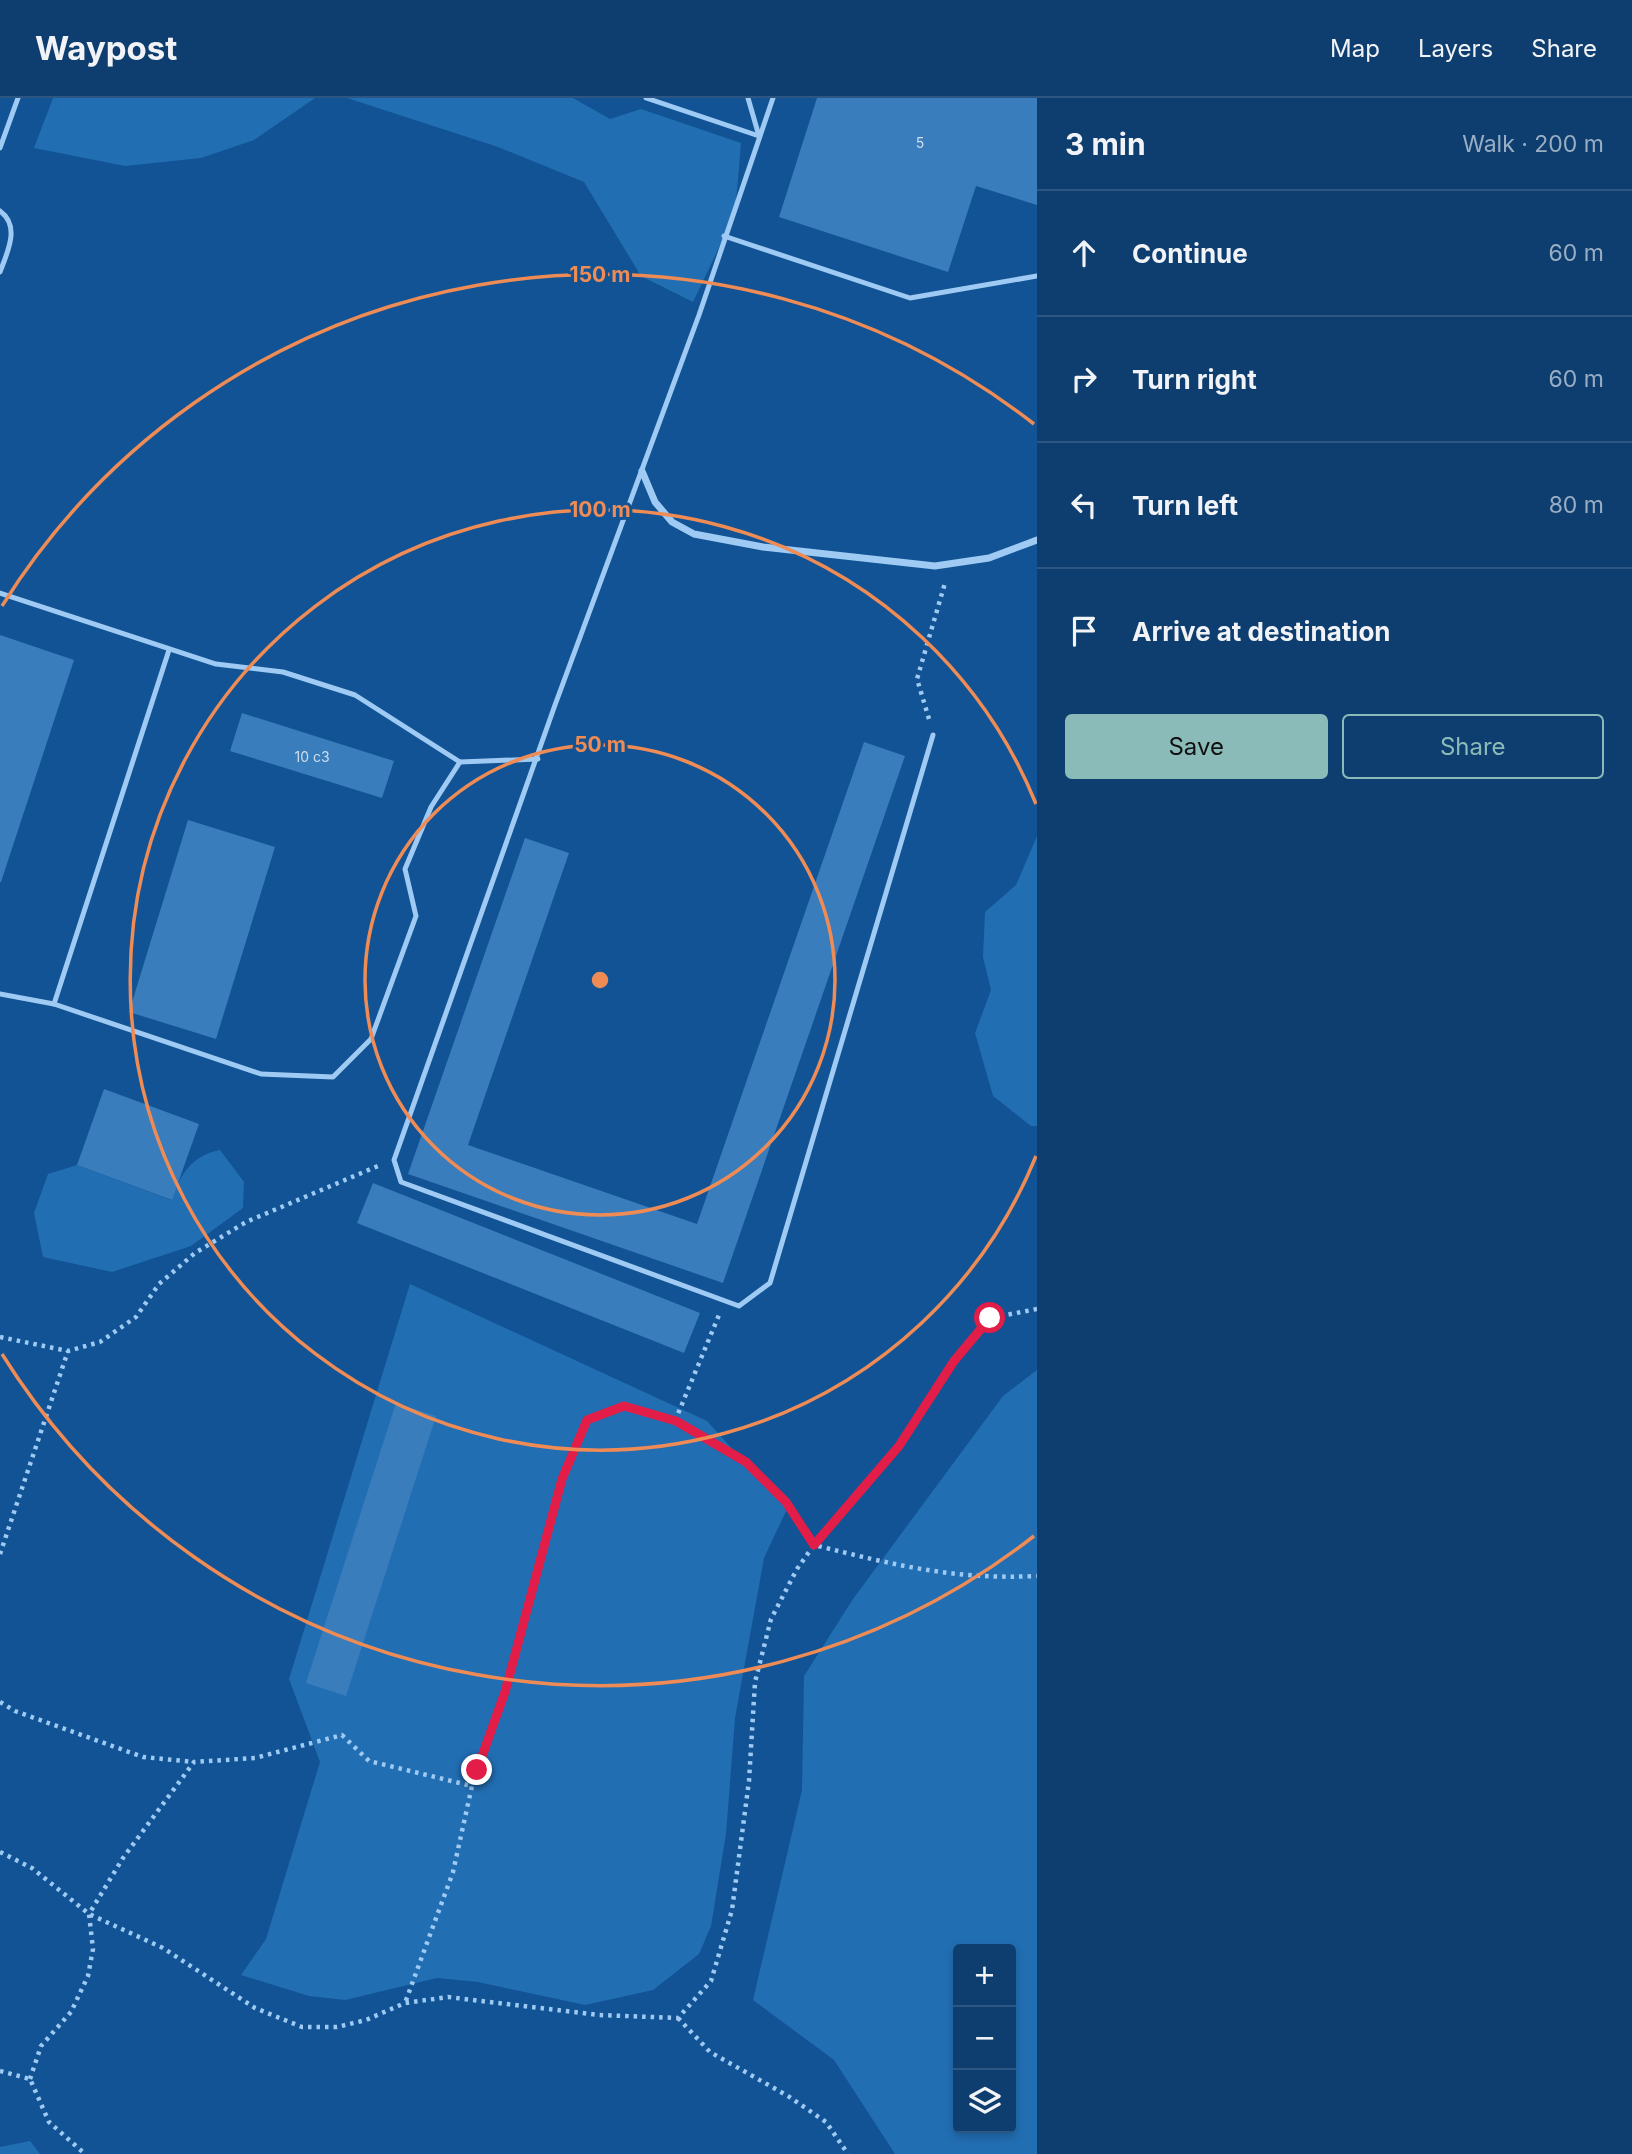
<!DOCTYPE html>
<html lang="en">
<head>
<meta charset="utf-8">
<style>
  :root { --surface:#0d3e6f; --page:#164574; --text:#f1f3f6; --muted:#9aaec3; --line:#2d5782; --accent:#8bbbb9 }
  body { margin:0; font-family:Inter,sans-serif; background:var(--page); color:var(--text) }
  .controls { position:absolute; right:21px; bottom:21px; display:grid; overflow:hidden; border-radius:7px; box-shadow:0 4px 10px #0003 }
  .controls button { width:63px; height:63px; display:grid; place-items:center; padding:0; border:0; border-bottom:2px solid var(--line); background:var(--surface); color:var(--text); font:35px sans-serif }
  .stop { position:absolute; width:21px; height:21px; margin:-16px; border:5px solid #e11d48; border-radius:50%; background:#fff }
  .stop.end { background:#e11d48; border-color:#fff; box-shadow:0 2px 7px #0008 }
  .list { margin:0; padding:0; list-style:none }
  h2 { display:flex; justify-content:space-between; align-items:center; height:91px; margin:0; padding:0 28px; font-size:30px }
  h2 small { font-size:23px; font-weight:400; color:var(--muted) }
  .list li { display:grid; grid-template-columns:46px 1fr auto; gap:21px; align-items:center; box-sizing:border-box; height:126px; padding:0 28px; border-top:2px solid var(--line) }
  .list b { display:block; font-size:26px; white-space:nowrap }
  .list em { font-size:23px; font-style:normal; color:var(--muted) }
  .actions { display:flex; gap:14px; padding:21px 28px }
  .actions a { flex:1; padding:16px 0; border:2px solid var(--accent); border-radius:7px; text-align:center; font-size:24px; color:var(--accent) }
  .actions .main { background:var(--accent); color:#111 }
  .icon { flex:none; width:38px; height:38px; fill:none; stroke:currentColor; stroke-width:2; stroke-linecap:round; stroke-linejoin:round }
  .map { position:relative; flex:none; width:1037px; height:2056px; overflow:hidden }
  header { display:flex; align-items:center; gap:42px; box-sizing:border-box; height:98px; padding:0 35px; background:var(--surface); border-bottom:2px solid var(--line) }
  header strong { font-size:33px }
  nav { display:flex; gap:38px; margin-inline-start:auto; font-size:24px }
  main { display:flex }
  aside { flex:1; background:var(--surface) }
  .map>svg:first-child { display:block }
  .green { fill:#226eb3; fill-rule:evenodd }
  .building { fill:#397dbc }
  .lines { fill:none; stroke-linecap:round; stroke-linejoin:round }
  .path { stroke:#9ecaf3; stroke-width:4.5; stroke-dasharray:3.5 5; stroke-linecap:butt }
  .lane { stroke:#9ecaf3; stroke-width:5 }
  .street { stroke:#9ecaf3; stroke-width:7 }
  .route { stroke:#e11d48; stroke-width:9 }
  .ring { fill:none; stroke:#ef8b55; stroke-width:3.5 }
  .labels { text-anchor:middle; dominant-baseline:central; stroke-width:6; stroke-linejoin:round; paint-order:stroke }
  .number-label { font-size:14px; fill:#cedeee }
  .centre { fill:#ef8b55; stroke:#115394; stroke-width:3.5 }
  .ring-label { font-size:21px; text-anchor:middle; font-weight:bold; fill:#ef8b55; stroke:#115394; stroke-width:6; stroke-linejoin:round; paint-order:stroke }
</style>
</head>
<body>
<header>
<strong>Waypost</strong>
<nav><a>Map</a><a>Layers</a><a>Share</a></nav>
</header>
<main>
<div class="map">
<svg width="1037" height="2056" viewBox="0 0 1037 2056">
  <rect width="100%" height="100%" fill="#115394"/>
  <g class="green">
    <polygon points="53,0 315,0 254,42 201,60 125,68 34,50"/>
    <polygon points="347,0 573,0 610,21 641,11 741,45 735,116 693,204 641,178 584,84 498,49"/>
    <polygon points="1037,738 1037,1028 1031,1028 993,998 975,935 991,892 983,859 985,814 1016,787"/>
    <path d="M220 1052 244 1084 243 1110 191 1148 112 1174 43 1159 34 1115 48 1076 77 1067 171 1102C181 1076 191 1058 220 1052Z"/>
    <polygon points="410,1186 707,1323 787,1411 764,1460 735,1620 726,1736 711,1828 699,1856 653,1892 585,1907 478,1884 437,1880 345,1902 309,1898 241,1877 266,1841 320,1664 289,1581"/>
    <path d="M1037 1272V2056H895L834 1962 753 1902 802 1692 804 1578 853 1501 1003 1298ZM958 1851H1011V2030H958Z"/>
    <polygon points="30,2043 40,2056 0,2056 0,2049"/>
  </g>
  <g class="building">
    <polygon points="817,0 1037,0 1037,107 976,88 948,174 779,119"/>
    <polygon points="0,537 74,562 1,784 0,784"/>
    <polygon points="242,615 394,663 382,700 230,653"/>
    <polygon points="864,644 905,658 723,1185 408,1076 525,740 569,755 468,1047 697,1126"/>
    <polygon points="188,722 275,749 216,941 129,914"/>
    <polygon points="104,991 199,1026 172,1102 77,1067"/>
    <polygon points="373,1085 700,1215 684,1255 357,1125"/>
    <polygon points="396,1305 436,1318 346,1598 306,1585"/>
  </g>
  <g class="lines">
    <g class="path">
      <polyline points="929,621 917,581 945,485"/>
      <path d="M1037 1211 990 1220 954 1263 899 1348 814 1447C895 1467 953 1482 1037 1478"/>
      <polyline points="0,1239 68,1253 100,1244 136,1219 159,1186 195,1155 246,1124 378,1068"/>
      <polyline points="675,1323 719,1217"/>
      <polyline points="0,1456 68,1253"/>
      <polyline points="0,1604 15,1613 143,1659 194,1664"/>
      <polyline points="0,1754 32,1770 89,1816 163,1850 255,1910 302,1929 337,1929 366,1922 405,1905 448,1899 599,1917 678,1920 711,1883 732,1812 749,1683 755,1584 771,1521 797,1471 814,1447 786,1404 746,1364 675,1323 624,1308 587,1322 562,1381 505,1594 472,1688 453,1774 405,1905"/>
      <polyline points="678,1920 710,1954 788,1998 826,2024 848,2056"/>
      <polyline points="0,1973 30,1981 49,2024 85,2056"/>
      <polyline points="30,1981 41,1948 71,1914 88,1878 93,1851 89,1816 123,1760 194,1664 255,1660 342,1637 369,1663 472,1688"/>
    </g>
    <g class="lane">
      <polyline points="646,0 759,38"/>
      <polyline points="748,0 759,38"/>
      <polyline points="773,0 699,217 555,607 394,1062 401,1084 739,1208 770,1185 933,637"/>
      <polyline points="0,50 18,0"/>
      <path d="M0 113C21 128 7 155 0 174"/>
      <polyline points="724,138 910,200 1037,178"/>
      <polyline points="0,495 216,566 283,574 355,597 460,664 538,661"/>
      <polyline points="0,896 54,906 261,976 333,979 371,941 416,818 405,771 431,709 460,664"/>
      <polyline points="54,906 169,552"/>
    </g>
    <polyline class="street" points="642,373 655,404 672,424 694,436 763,449 935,468 989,460 1037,442"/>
  </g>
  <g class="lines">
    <polyline class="route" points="477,1672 505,1594 562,1381 587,1322 624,1308 676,1323 746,1364 786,1404 814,1447 899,1348 954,1263 990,1220"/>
  </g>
  <g class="ring">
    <circle cx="600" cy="882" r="235"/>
    <path d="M1036 1058A470 470 0 1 1 1036 706"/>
    <path d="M1034 1438A705 705 0 0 1 2 1256M2 508A705 705 0 0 1 1034 326"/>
  </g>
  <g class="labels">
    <g class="number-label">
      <text x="920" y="44">5</text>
      <text x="312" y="658">10 с3</text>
    </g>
  </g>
  <circle cx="600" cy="882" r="10" class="centre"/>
  <g class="ring-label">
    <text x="600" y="184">150 m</text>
    <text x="600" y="419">100 m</text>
    <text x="600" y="654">50 m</text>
  </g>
</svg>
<div class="controls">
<button>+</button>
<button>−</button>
<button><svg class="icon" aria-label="layers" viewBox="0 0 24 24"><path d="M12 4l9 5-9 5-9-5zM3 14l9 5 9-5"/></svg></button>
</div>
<div class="stop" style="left:990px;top:1220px"></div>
<div class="stop end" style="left:477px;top:1672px"></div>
</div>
<aside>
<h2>3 min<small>Walk · 200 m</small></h2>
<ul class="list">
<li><svg class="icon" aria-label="ahead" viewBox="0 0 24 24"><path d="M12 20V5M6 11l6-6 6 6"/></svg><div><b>Continue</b></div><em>60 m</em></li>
<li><svg class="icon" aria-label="right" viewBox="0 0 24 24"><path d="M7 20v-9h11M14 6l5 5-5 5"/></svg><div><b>Turn right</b></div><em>60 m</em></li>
<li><svg class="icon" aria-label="left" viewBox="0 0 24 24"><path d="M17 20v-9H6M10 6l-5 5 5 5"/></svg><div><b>Turn left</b></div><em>80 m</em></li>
<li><svg class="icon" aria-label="arrive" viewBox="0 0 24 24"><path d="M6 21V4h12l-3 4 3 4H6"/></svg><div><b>Arrive at destination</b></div></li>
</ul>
<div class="actions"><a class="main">Save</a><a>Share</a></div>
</aside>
</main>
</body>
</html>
